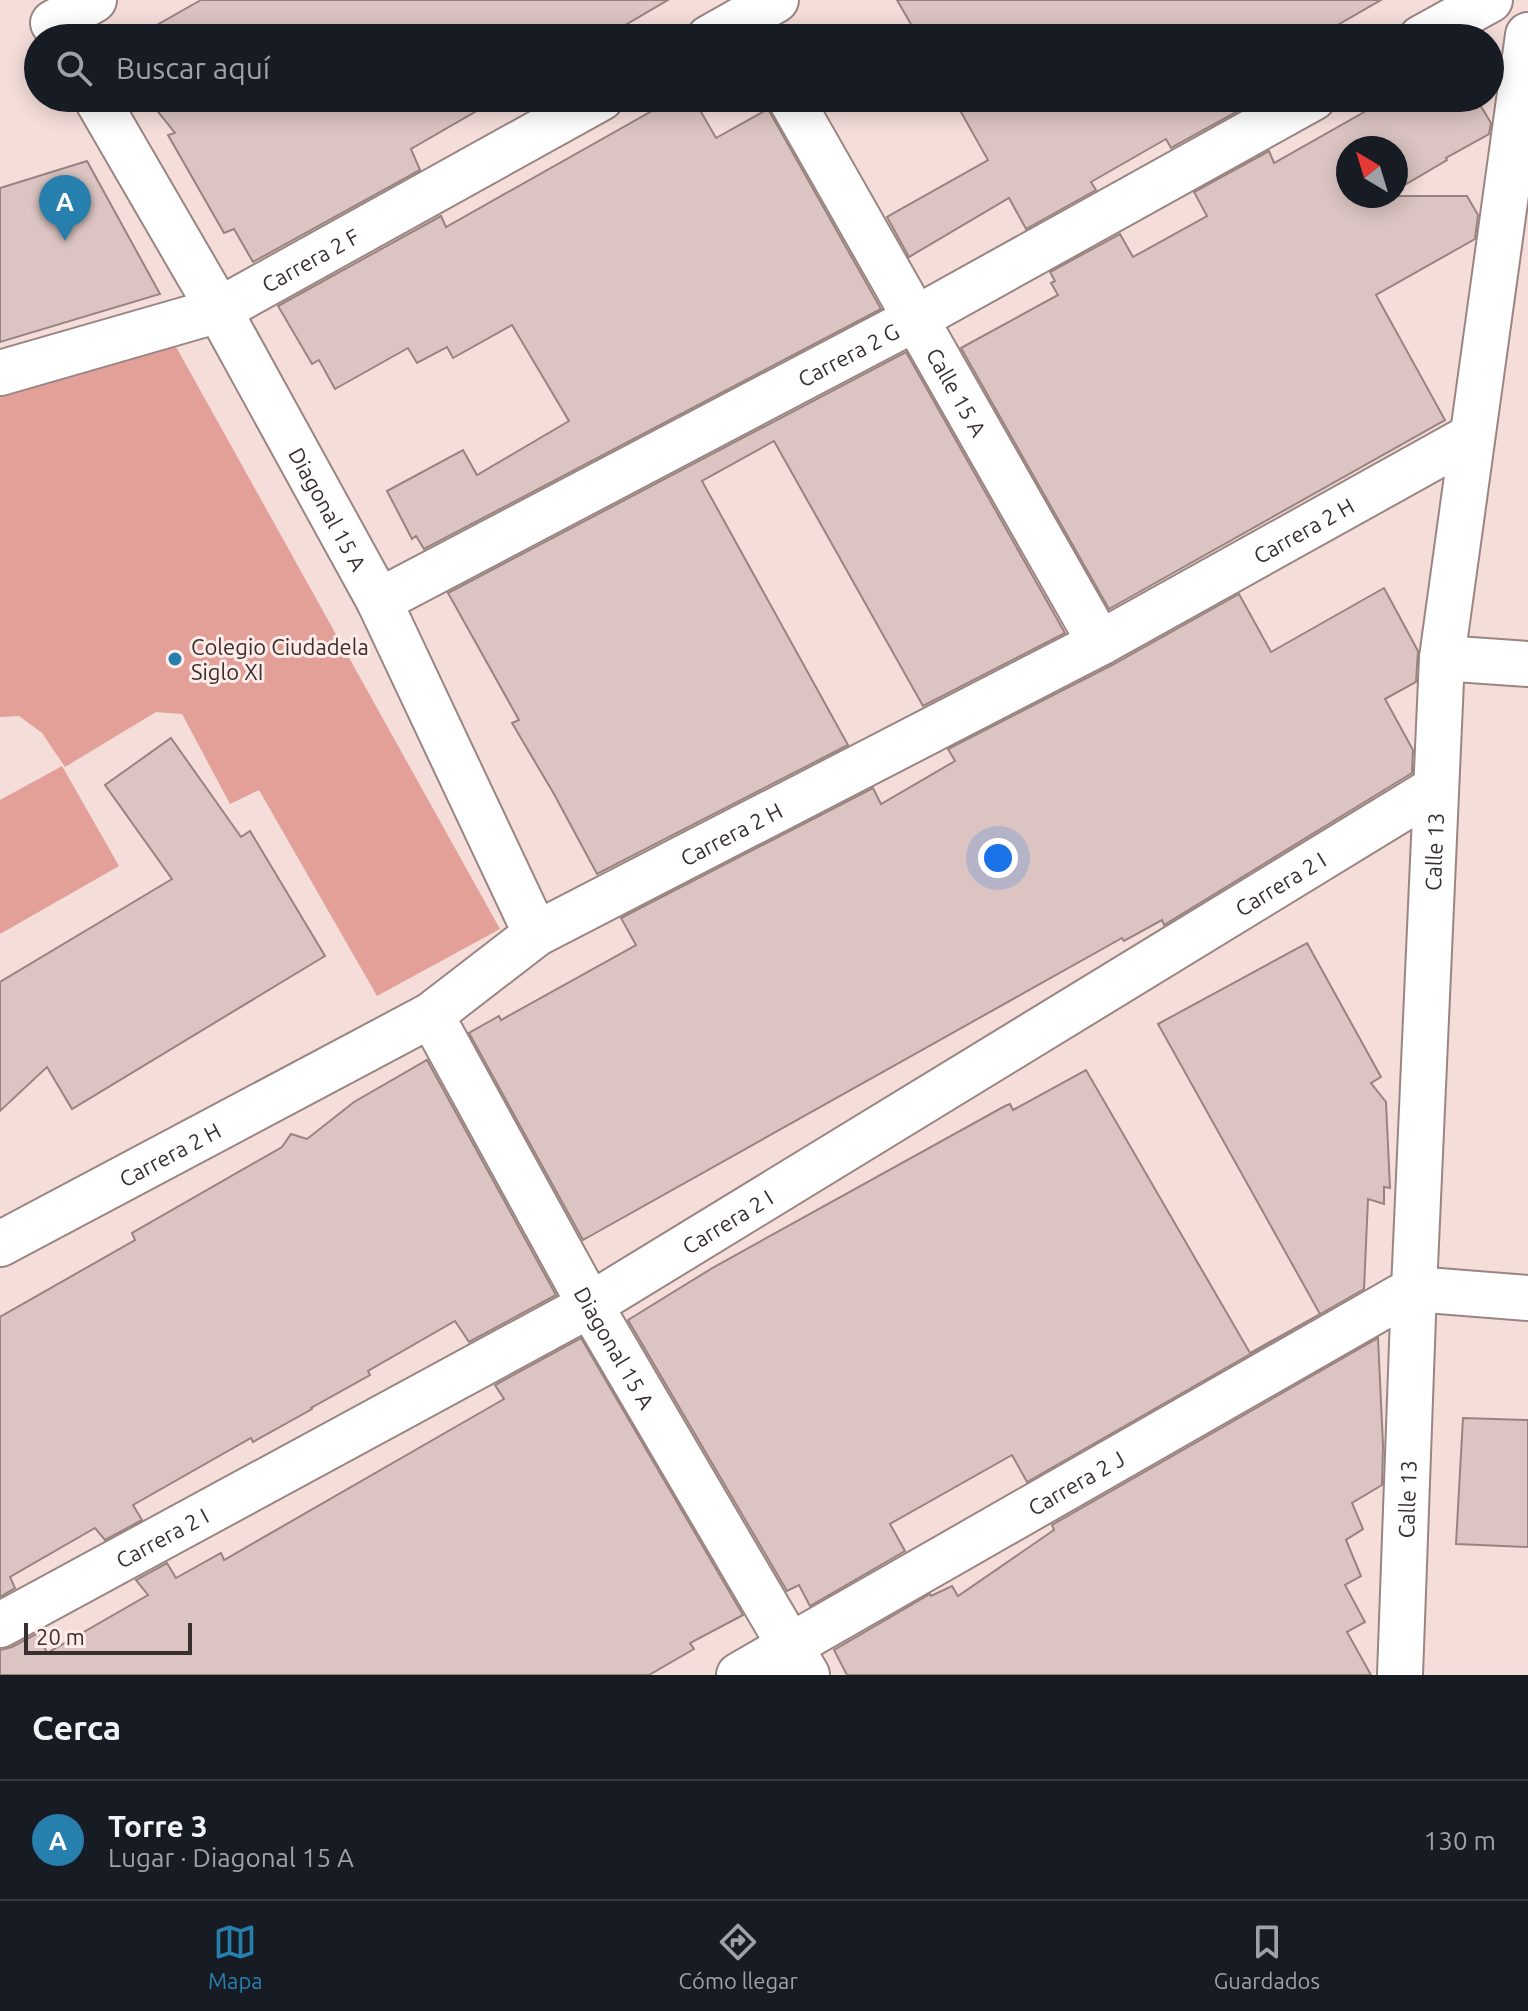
<!DOCTYPE html>
<html lang="es">
<head>
<meta charset="utf-8">
<style>
  :root { --surface:#171b24; --page:#242831; --text:#f1f3f6; --muted:#9ea1a6; --line:#363941; --accent:#277fae }
  body { margin:0; font-family:Ubuntu,sans-serif; background:var(--page); color:var(--text) }
  .compass { position:absolute; left:1336px; top:136px; width:72px; height:72px; border-radius:50%; background:var(--surface); box-shadow:0 4px 20px #0003; rotate:322deg }
  .scale { position:absolute; left:24px; bottom:20px; width:168px; box-sizing:border-box; padding-left:8px; border:4px solid #382f2e; border-top:0; font-size:22px; line-height:28px; white-space:nowrap; color:#382f2e; -webkit-text-stroke:6px #ffece9; paint-order:stroke }
  .you { position:absolute; left:998px; top:858px; width:28px; height:28px; margin:-20px; border:6px solid #fff; border-radius:50%; background:#1a73e8; box-shadow:0 0 0 12px #1a73e833 }
  .badge { display:grid; place-items:center; width:52px; height:52px; border-radius:50%; background:var(--accent); color:#fff; font-size:26px; font-weight:700 }
  .pin { position:absolute; translate:-50% -66px; filter:drop-shadow(0 2px 4px #0008) }
  .pin::after { content:''; position:absolute; top:42px; width:28px; height:24px; background:inherit; clip-path:polygon(0 0,100% 0,50% 100%) }
  .list { margin:0; padding:0; list-style:none }
  h2 { display:flex; justify-content:space-between; align-items:center; height:104px; margin:0; padding:0 32px; font-size:34px }
  h2 small { font-size:26px; font-weight:400; color:var(--muted) }
  .list li { display:grid; grid-template-columns:52px 1fr auto; gap:24px; align-items:center; box-sizing:border-box; height:120px; padding:0 32px; border-top:2px solid var(--line) }
  .list b { display:block; font-size:30px; white-space:nowrap }
  .list p { margin:0; font-size:26px; white-space:nowrap; color:var(--muted) }
  .list em { font-size:26px; font-style:normal; color:var(--muted) }
  .icon { flex:none; width:44px; height:44px; fill:none; stroke:currentColor; stroke-width:2; stroke-linecap:round; stroke-linejoin:round }
  .map { position:relative; flex:none; width:1528px; height:1675px; overflow:hidden }
  .search { position:absolute; background:var(--surface); box-shadow:0 4px 20px #0003; left:24px; right:24px; top:24px; height:88px; display:flex; align-items:center; gap:20px; box-sizing:border-box; padding:0 28px; border-radius:44px; color:var(--muted); font-size:30px }
  .sheet { height:224px; background:var(--surface) }
  nav { display:flex; justify-content:space-around; align-items:center; box-sizing:border-box; height:112px; border-top:2px solid var(--line); background:var(--surface); font-size:22px; color:var(--muted) }
  nav a { display:grid; justify-items:center; gap:4px }
  nav .on { color:var(--accent) }
  .map>svg:first-child { display:block }
  .green { fill:#e2a098 }
  .building { fill:#dbc4c1; stroke:#988380; stroke-width:2 }
  .lines { fill:none; stroke-linecap:round; stroke-linejoin:round }
  .minor-casing { stroke:#9a8582; stroke-width:48 }
  .minor { stroke:#fff; stroke-width:44 }
  .poi-dot { fill:#277fae; stroke:#ffece9; stroke-width:3 }
  .labels { text-anchor:middle; dominant-baseline:central; stroke-width:6; stroke-linejoin:round; paint-order:stroke }
  .street-label { font-size:22px; fill:#382f2e; stroke:#ffece9 }
  .poi-label { font-size:22px; fill:#382f2e; stroke:#ffece9; text-anchor:start }
</style>
</head>
<body>
<div class="map">
<svg width="1528" height="1675" viewBox="0 0 1528 1675">
  <rect width="100%" height="100%" fill="#f5deda"/>
  <g class="green">
    <polygon points="170,336 500,929 377,996 259,790 230,804 182,714 156,712 65,767 42,733 19,716 0,717 0,389"/>
    <polygon points="62,766 119,866 0,934 0,800"/>
  </g>
  <g class="building">
    <polygon points="201,0 668,0 603,38 134,38"/>
    <polygon points="897,0 1381,0 1315,38 919,38"/>
    <polygon points="147,98 499,98 411,149 420,170 253,262 234,229 224,233 168,135 175,133"/>
    <polygon points="675,98 693,98 716,138 768,109 881,309 424,549 416,536 412,539 387,491 463,450 477,475 569,421 512,325 453,358 447,347 417,363 408,348 335,389 319,360 312,364 278,306 441,216 446,227"/>
    <polygon points="953,98 1245,98 1249,105 1171,148 1166,139 1091,182 1096,190 1026,229 1009,198 909,257 887,217 988,160"/>
    <polygon points="1389,98 1476,98 1491,123 1489,134 1446,158 1447,160 1396,190 1396,148 1348,148 1348,196 1467,196 1478,215 1475,239 1376,295 1445,420 1109,609 961,348 1058,295 1051,283 1055,281 1050,272 1120,234 1133,257 1207,216 1194,192 1269,151 1274,163"/>
    <polygon points="87,161 160,294 0,342 0,188"/>
    <polygon points="906,352 1065,633 923,706 774,441 702,481 848,745 597,874 554,794 512,723 519,720 448,593"/>
    <polygon points="1384,588 1418,651 1416,682 1385,699 1413,750 1412,773 1164,925 1162,920 1124,941 1122,938 583,1240 469,1033 499,1016 501,1020 636,945 621,918 873,788 881,804 955,761 948,749 1112,665 1239,594 1271,652"/>
    <polygon points="171,738 241,837 250,831 325,956 72,1109 47,1067 0,1111 0,982 172,879 105,785"/>
    <polygon points="1307,943 1381,1077 1371,1083 1386,1102 1390,1188 1384,1187 1384,1204 1368,1199 1364,1289 1027,1482 1012,1455 890,1524 905,1551 810,1606 799,1585 787,1591 628,1320 714,1267 1005,1106 1010,1104 1013,1110 1086,1070 1250,1353 1320,1314 1158,1024"/>
    <polygon points="427,1060 556,1295 469,1342 455,1321 368,1371 370,1375 311,1408 312,1409 253,1442 251,1438 133,1505 142,1520 105,1540 95,1528 10,1577 15,1588 0,1597 0,1317 135,1240 132,1233 282,1147 291,1134 307,1139 354,1102"/>
    <polygon points="581,1338 743,1615 690,1643 694,1649 649,1675 0,1675 0,1650 12,1647 38,1633 47,1653 148,1595 136,1580 167,1563 176,1578 221,1553 224,1560 504,1399 495,1385"/>
    <polygon points="1378,1338 1383,1445 1382,1485 1352,1503 1363,1529 1346,1540 1361,1576 1345,1585 1365,1622 1347,1632 1371,1675 847,1675 834,1650 930,1594 931,1596 952,1586 958,1596 1054,1530 1052,1525"/>
    <polygon points="1463,1418 1528,1420 1528,1547 1456,1544"/>
  </g>
  <g class="lines">
    <g class="minor-casing">
      <g id="minor">
        <polyline points="53,23 94,0"/>
        <polyline points="709,38 776,0"/>
        <polyline points="1421,38 1490,0"/>
        <path id="s1" d="M96 98 219 310 379 601 536 934"/>
        <path id="s2" d="M790 98 1100 643"/>
        <path id="s3" d="M0 373 219 310 601 98"/>
        <path id="s4" d="M379 601 915 319 1313 98"/>
        <polyline points="1442,658 1528,664"/>
        <path id="s5" d="M431 1015 590 1305 807 1675"/>
        <path id="s6" d="M0 1244 431 1015 536 934 1100 643 1472 436"/>
        <path id="s7" d="M0 1625 590 1305 1436 788"/>
        <path id="s8" d="M739 1675 1414 1289 1528 1298"/>
        <path id="s9" d="M1400 1675 1414 1289 1442 658 1528 35"/>
      </g>
    </g>
    <use href="#minor" class="minor"/>
  </g>
  <circle class="poi-dot" cx="175" cy="659" r="8"/>
  <g class="labels">
    <g class="street-label">
      <text stroke="none"><textPath href="#s3" startOffset="332">Carrera 2 F</textPath></text>
      <text stroke="none"><textPath href="#s4" startOffset="530">Carrera 2 G</textPath></text>
      <text stroke="none"><textPath href="#s2" startOffset="338">Calle 15 A</textPath></text>
      <text stroke="none"><textPath href="#s1" startOffset="472">Diagonal 15 A</textPath></text>
      <text stroke="none"><textPath href="#s6" startOffset="1488">Carrera 2 H</textPath></text>
      <text stroke="none"><textPath href="#s6" startOffset="840">Carrera 2 H</textPath></text>
      <text stroke="none"><textPath href="#s9" startOffset="824">Calle 13</textPath></text>
      <text stroke="none"><textPath href="#s7" startOffset="1480">Carrera 2 I</textPath></text>
      <text stroke="none"><textPath href="#s6" startOffset="192">Carrera 2 H</textPath></text>
      <text stroke="none"><textPath href="#s7" startOffset="832">Carrera 2 I</textPath></text>
      <text stroke="none"><textPath href="#s5" startOffset="380">Diagonal 15 A</textPath></text>
      <text stroke="none"><textPath href="#s8" startOffset="388">Carrera 2 J</textPath></text>
      <text stroke="none"><textPath href="#s9" startOffset="176">Calle 13</textPath></text>
      <text stroke="none"><textPath href="#s7" startOffset="184">Carrera 2 I</textPath></text>
    </g>
    <g class="poi-label">
      <text x="191" y="646">Colegio Ciudadela<tspan x="191" dy="25">Siglo XI</tspan></text>
    </g>
  </g>
</svg>
<svg class="compass" viewBox="-18 -18 36 36"><path d="M0-13l5 13h-10z" fill="#e53935"/><path d="M0 13l5-13h-10z" fill="#9ea1a6"/></svg>
<div class="scale">20 m</div>
<div class="you"></div>
<div class="pin badge" style="left:65px;top:241px">A</div>
<div class="search"><svg class="icon" aria-label="search" viewBox="0 0 24 24"><circle cx="10" cy="10" r="6"/><path d="M15 15l6 6"/></svg>Buscar aquí</div>
</div>
<section class="sheet">
<h2>Cerca<small></small></h2>
<ul class="list">
<li><span class="badge">A</span><div><b>Torre 3</b><p>Lugar · Diagonal 15 A</p></div><em>130 m</em></li>
</ul>
</section>
<nav>
<a class="on"><svg class="icon" aria-label="map" viewBox="0 0 24 24"><path d="M3 6l6-2 6 2 6-2v14l-6 2-6-2-6 2zM9 4v14M15 6v14"/></svg>Mapa</a>
<a><svg class="icon" aria-label="directions" viewBox="0 0 24 24"><path d="M12 3l9 9-9 9-9-9zM9 14v-3h6M13 9l2 2-2 2"/></svg>Cómo llegar</a>
<a><svg class="icon" aria-label="saved" viewBox="0 0 24 24"><path d="M7 4h10v16l-5-4-5 4z"/></svg>Guardados</a>
</nav>
</body>
</html>
